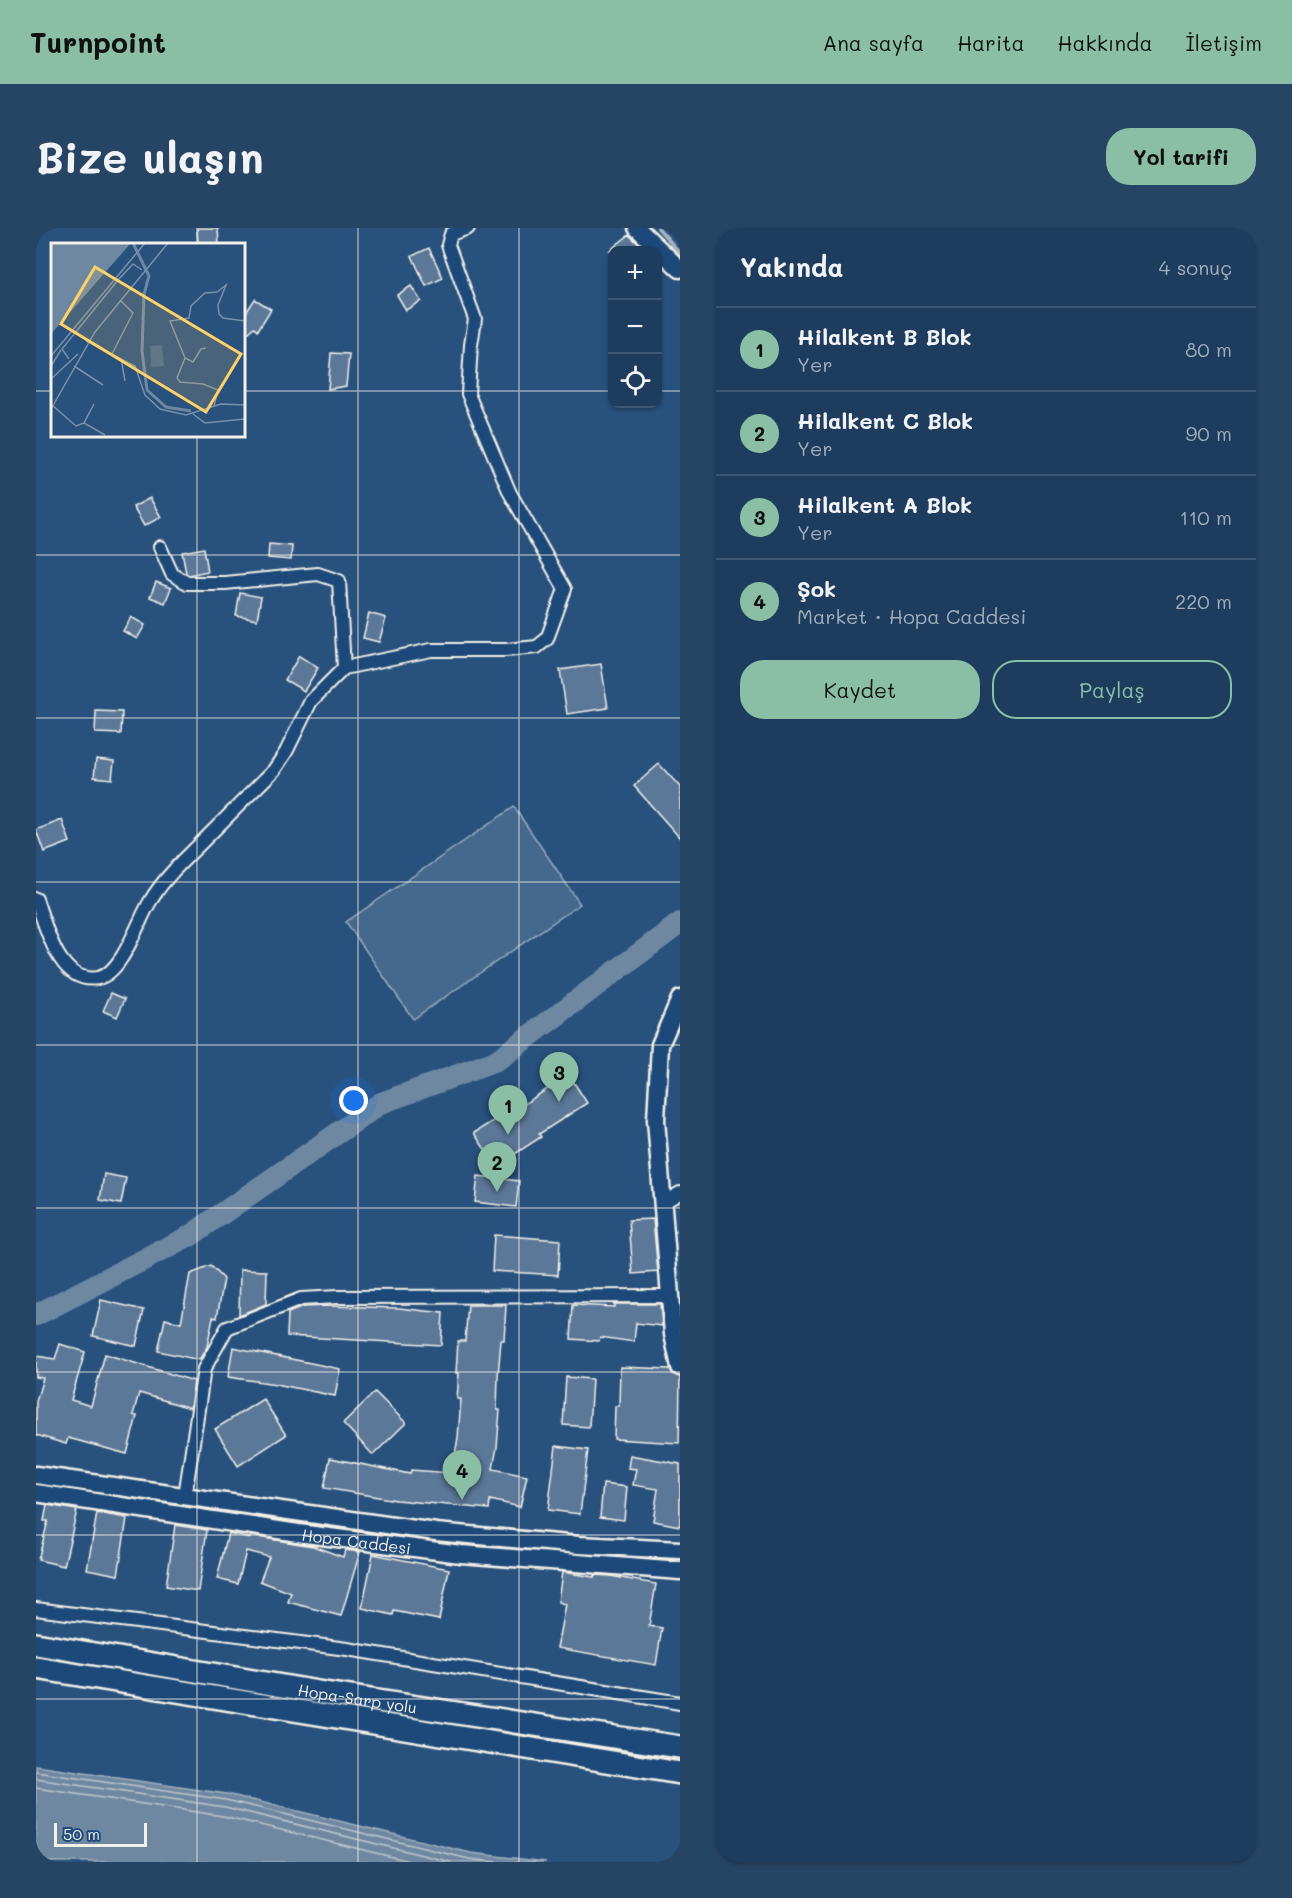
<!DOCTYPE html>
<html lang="tr">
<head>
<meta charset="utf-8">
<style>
  :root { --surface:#1e3d5e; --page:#264464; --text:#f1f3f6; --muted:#a1aebc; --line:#3c5673; --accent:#8abfa5 }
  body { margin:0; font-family:Mali,sans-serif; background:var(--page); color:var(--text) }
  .controls { position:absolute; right:18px; top:18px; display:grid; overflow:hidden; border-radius:12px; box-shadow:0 2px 4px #0004 }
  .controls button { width:54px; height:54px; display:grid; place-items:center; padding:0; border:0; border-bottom:2px solid var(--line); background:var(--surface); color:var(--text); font:30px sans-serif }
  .scale { position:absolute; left:18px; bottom:15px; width:93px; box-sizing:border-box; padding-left:6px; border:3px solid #f4f1e8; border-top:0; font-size:16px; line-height:21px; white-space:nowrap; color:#f4f1e8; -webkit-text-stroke:4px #1f4a7a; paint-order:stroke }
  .you { position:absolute; left:318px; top:873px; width:21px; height:21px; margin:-15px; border:4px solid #fff; border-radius:50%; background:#1a73e8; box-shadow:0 0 0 9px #1a73e833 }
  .badge { display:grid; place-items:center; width:39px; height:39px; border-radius:50%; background:var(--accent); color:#111; font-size:20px; font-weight:700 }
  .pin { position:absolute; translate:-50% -50px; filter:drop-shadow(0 2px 3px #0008) }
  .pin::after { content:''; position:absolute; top:32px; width:21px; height:18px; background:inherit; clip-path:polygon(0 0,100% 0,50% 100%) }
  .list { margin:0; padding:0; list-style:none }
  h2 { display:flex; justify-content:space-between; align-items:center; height:78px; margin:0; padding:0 24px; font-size:26px }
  h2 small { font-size:20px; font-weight:400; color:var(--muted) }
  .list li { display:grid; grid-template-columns:39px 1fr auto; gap:18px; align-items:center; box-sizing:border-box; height:84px; padding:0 24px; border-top:2px solid var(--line) }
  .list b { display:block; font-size:22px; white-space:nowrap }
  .list p { margin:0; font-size:20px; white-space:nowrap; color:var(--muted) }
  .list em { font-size:20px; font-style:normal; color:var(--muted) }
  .actions { display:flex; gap:12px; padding:18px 24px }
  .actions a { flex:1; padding:14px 0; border:2px solid var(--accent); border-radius:24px; text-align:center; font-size:21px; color:var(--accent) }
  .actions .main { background:var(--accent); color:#111 }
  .icon { flex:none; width:33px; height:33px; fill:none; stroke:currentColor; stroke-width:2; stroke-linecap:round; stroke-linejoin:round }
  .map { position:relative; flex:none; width:644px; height:1634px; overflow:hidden; border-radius:24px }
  header { display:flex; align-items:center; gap:36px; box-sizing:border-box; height:84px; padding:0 30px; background:var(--accent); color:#111 }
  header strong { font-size:28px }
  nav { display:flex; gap:33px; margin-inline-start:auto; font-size:21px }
  .intro { display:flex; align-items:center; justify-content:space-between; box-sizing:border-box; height:144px; padding:0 36px }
  h1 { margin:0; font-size:42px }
  .button { padding:15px 27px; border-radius:24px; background:var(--accent); color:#111; font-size:21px; font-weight:700 }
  main { display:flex; gap:36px; padding:0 36px }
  aside { flex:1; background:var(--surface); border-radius:24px; box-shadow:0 2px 4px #0004 }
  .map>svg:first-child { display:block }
  .green { fill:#45688e; stroke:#9cacbb; stroke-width:1.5 }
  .water { fill:#6e88a2; stroke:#a4b2be; stroke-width:1.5 }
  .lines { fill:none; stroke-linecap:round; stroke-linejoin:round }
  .shore { stroke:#bec7cc; stroke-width:1.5 }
  .stream { stroke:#a4b2be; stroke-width:4 }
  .river { stroke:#6e88a2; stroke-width:22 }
  .building { fill:#5b7899; stroke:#f4f1e8; stroke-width:1.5 }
  .street-casing { stroke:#f4f1e8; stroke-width:16 }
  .secondary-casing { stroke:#f4f1e8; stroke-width:21 }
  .highway-casing { stroke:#f4f1e8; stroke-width:26 }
  .street { stroke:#1f4a7a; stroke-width:12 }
  .secondary { stroke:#1f4a7a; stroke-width:16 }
  .highway { stroke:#1f4a7a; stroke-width:21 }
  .grid { fill:none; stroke:#f4f1e8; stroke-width:1.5; stroke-opacity:0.55 }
  .labels { text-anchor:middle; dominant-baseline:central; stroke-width:5; stroke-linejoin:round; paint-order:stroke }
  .street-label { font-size:16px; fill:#f4f1e8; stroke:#1f4a7a }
  .inset-river { fill:none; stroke:#6e88a2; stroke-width:3 }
  .inset-road { fill:none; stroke:#7a91a8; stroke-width:1.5 }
  .view { fill:#ffd166; fill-opacity:0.15; stroke:#ffd166; stroke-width:3 }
  .inset-edge { fill:none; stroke:#f4f1e8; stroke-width:3 }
</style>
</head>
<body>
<header>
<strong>Turnpoint</strong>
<nav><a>Ana sayfa</a><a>Harita</a><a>Hakkında</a><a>İletişim</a></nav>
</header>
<div class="intro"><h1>Bize ulaşın</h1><a class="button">Yol tarifi</a></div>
<main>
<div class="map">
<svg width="644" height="1634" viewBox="0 0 644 1634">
  <rect width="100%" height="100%" fill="#28517e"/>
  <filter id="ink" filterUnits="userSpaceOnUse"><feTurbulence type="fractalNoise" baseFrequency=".0167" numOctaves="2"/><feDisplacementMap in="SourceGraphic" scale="12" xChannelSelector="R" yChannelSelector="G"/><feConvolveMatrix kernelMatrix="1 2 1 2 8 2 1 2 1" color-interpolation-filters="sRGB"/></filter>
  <g filter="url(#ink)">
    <polygon class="green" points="478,579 544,676 377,791 310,694"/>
    <polygon class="water" points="0,1538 191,1566 435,1625 510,1634 0,1634"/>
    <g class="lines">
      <g class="shore">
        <polyline points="0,1544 190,1572 433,1631 460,1634"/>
        <polyline points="0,1551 189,1579 415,1634"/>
        <polyline points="0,1560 187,1588 377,1634"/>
      </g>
      <polyline class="stream" points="622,0 644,25"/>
      <polyline class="river" points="0,1087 154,1008 345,875 460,833 644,695"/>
    </g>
    <g class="building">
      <polygon points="161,0 182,0 183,16 162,16"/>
      <polygon points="593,7 609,22 574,22"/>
      <polygon points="393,20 407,50 390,58 376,28"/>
      <polygon points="375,58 385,73 370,82 361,67"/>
      <polygon points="219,71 235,81 222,102 219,99 207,109 207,89"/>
      <polygon points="295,125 313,126 310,158 292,161"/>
      <polygon points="114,270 125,289 108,298 97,279"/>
      <polygon points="233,316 256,318 255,332 232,330"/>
      <polygon points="168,320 172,343 153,347 150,345 146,324"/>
      <polygon points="120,354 135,360 129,375 114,369"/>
      <polygon points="204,365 225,369 221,392 200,388"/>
      <polygon points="333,385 350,390 343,414 327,410"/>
      <polygon points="95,389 109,397 101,411 87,403"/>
      <polygon points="263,428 282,440 268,463 249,452"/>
      <polygon points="565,436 572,480 531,486 524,442"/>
      <polygon points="60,483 86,484 85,506 59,505"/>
      <polygon points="60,531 78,533 76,551 58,549"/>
      <polygon points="623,536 644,559 644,610 598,558"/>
      <polygon points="26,592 34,614 8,624 0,602"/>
      <polygon points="75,765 89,771 81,789 67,783"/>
      <polygon points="533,847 551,875 503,906 505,909 460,938 438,905 483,876 485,878"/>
      <polygon points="68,946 90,950 85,976 64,972"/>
      <polygon points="442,948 483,953 480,979 439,974"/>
      <polygon points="617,991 622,1044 597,1046 593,992"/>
      <polygon points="458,1007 524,1012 522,1047 456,1043"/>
      <polygon points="175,1038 188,1051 181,1090 177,1089 171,1119 163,1132 122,1123 129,1091 145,1095 154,1046"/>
      <polygon points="204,1042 231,1043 230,1076 203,1087"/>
      <polygon points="65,1072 108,1082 100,1118 57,1108"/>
      <polygon points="578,1076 624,1076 626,1098 600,1095 598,1114 564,1109 563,1113 535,1111 537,1077 578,1079"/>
      <polygon points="432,1077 470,1077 468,1112 465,1112 462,1148 461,1182 464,1182 461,1219 457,1241 491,1248 484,1279 454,1272 453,1281 360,1272 288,1260 294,1230 374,1246 375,1242 416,1245 422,1209 425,1171 421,1171 423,1145 420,1145 422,1113 429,1113"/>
      <polygon points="290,1078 363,1080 407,1085 405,1117 251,1108 252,1085 267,1079"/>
      <polygon points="24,1116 49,1124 35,1172 55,1178 69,1126 158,1153 154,1180 103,1165 97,1187 101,1188 91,1226 32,1210 30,1216 0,1207 0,1173 7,1150 0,1149 0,1128 19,1131"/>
      <polygon points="197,1119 304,1141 299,1168 240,1156 192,1149"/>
      <polygon points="584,1139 634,1141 637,1146 644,1149 643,1215 578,1211 579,1178 583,1178"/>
      <polygon points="530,1149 556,1151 553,1199 527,1197"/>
      <polygon points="339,1164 370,1195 337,1227 307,1195"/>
      <polygon points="227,1171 250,1207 202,1238 179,1201"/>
      <polygon points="520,1218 552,1222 544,1286 512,1282"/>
      <polygon points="594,1227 644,1236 644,1298 617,1293 622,1261 597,1257 600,1241 592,1240"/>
      <polygon points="567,1256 591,1259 588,1292 564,1289"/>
      <polygon points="11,1277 41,1282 28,1338 2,1332 12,1293 8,1293"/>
      <polygon points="61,1285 91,1290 82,1347 51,1341"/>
      <polygon points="139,1297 171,1302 162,1363 130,1358"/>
      <polygon points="192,1305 214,1310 215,1308 277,1318 307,1329 309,1322 324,1324 305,1388 252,1374 255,1365 224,1353 233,1329 210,1323 202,1356 181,1351"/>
      <polygon points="337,1326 413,1341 403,1392 358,1383 357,1387 326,1380"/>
      <polygon points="526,1344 558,1349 558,1347 574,1348 620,1356 613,1398 626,1400 620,1437 521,1420 529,1376 522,1374"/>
    </g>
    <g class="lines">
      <g class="street-casing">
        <g id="street">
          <polyline points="124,319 136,346 151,355 189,355 282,346 303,353 308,440"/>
          <path d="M0 671C10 699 23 757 62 750 87 745 102 692 115 672 128 650 148 632 166 614 190 590 214 566 238 542L250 524 275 473 308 440 395 422H470L501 419 511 411 529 361 474 265 432 166 435 117 439 91 412 17 415 6 432 0"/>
          <polyline points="628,974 644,965"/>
          <polyline points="149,1268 168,1141 191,1100 265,1071 301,1069 634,1068"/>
          <polyline points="0,1381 311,1421 644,1475"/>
        </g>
      </g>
      <g class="secondary-casing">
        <g id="secondary">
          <polyline points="601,0 644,41"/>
          <polyline points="644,771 624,817 620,892 637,1106 644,1139"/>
          <polyline points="0,1247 400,1304 543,1317 644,1322"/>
          <path id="s1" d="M0 1265 262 1305 425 1326 644 1343"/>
        </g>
      </g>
      <g class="highway-casing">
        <g id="highway">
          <path id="s2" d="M0 1416 282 1464 644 1519"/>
          <polyline points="0,1440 644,1545"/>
        </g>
      </g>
      <use href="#street" class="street"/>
      <use href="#secondary" class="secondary"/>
      <use href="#highway" class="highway"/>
    </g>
  </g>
  <path class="grid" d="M161 0V16M322 0V1634M483 0V1634M0 163H16M207 163H576M622 163H644M161 207V1634M0 327H644M0 490H644M0 654H644M0 817H644M0 980H644M0 1144H644M0 1307H644M0 1471H644"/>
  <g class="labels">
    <g class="street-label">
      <text stroke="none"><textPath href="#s1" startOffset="324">Hopa Caddesi</textPath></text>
      <text stroke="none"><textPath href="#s2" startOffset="326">Hopa-Sarp yolu</textPath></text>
    </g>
  </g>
  <g transform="translate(15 15)">
    <rect width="194" height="194" fill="#28517e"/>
    <path d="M111 102 113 123 100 124 99 103Z" fill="#45688e"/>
    <path d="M0 0H80L0 91Z" fill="#6e88a2"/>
    <path class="inset-river" d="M82 0 98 33 93 51 91 108 96 147M96 147 115 164 140 168"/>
    <path class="inset-road" d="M35 98 84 123 94 152 109 166 135 172 170 161 194 162M155 105 150 106 142 119 134 115 119 78 138 75 140 63 154 50 166 49 175 42 167 62 168 71 172 75 194 78M61 111 82 70 69 57M0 113 94 0M70 115 74 138M134 115 126 135 129 139 152 141 167 147 163 163M18 116 11 106 67 37 82 21 91 27M0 123 10 107M23 123 52 142M0 136 27 111M43 161 33 180 54 192M1 162 25 183 33 180M0 166 44 89 117 0M142 171 154 180 194 176"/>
    <path class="view" d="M44 24 190 111 155 169 10 81Z"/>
    <rect width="194" height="194" class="inset-edge"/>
  </g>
</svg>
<div class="controls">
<button>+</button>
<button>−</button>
<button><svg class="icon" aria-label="locate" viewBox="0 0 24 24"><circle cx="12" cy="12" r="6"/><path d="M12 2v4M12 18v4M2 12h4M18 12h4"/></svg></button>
</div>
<div class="scale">50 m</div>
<div class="you"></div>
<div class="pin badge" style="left:472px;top:907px">1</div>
<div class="pin badge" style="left:461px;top:964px">2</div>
<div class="pin badge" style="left:523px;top:874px">3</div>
<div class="pin badge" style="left:426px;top:1272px">4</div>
</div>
<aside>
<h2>Yakında<small>4 sonuç</small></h2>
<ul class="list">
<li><span class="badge">1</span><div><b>Hilalkent B Blok</b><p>Yer</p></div><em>80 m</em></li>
<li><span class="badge">2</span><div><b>Hilalkent C Blok</b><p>Yer</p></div><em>90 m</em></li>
<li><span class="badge">3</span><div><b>Hilalkent A Blok</b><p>Yer</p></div><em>110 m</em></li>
<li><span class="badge">4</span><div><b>Şok</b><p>Market · Hopa Caddesi</p></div><em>220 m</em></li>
</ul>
<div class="actions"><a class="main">Kaydet</a><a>Paylaş</a></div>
</aside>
</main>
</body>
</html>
